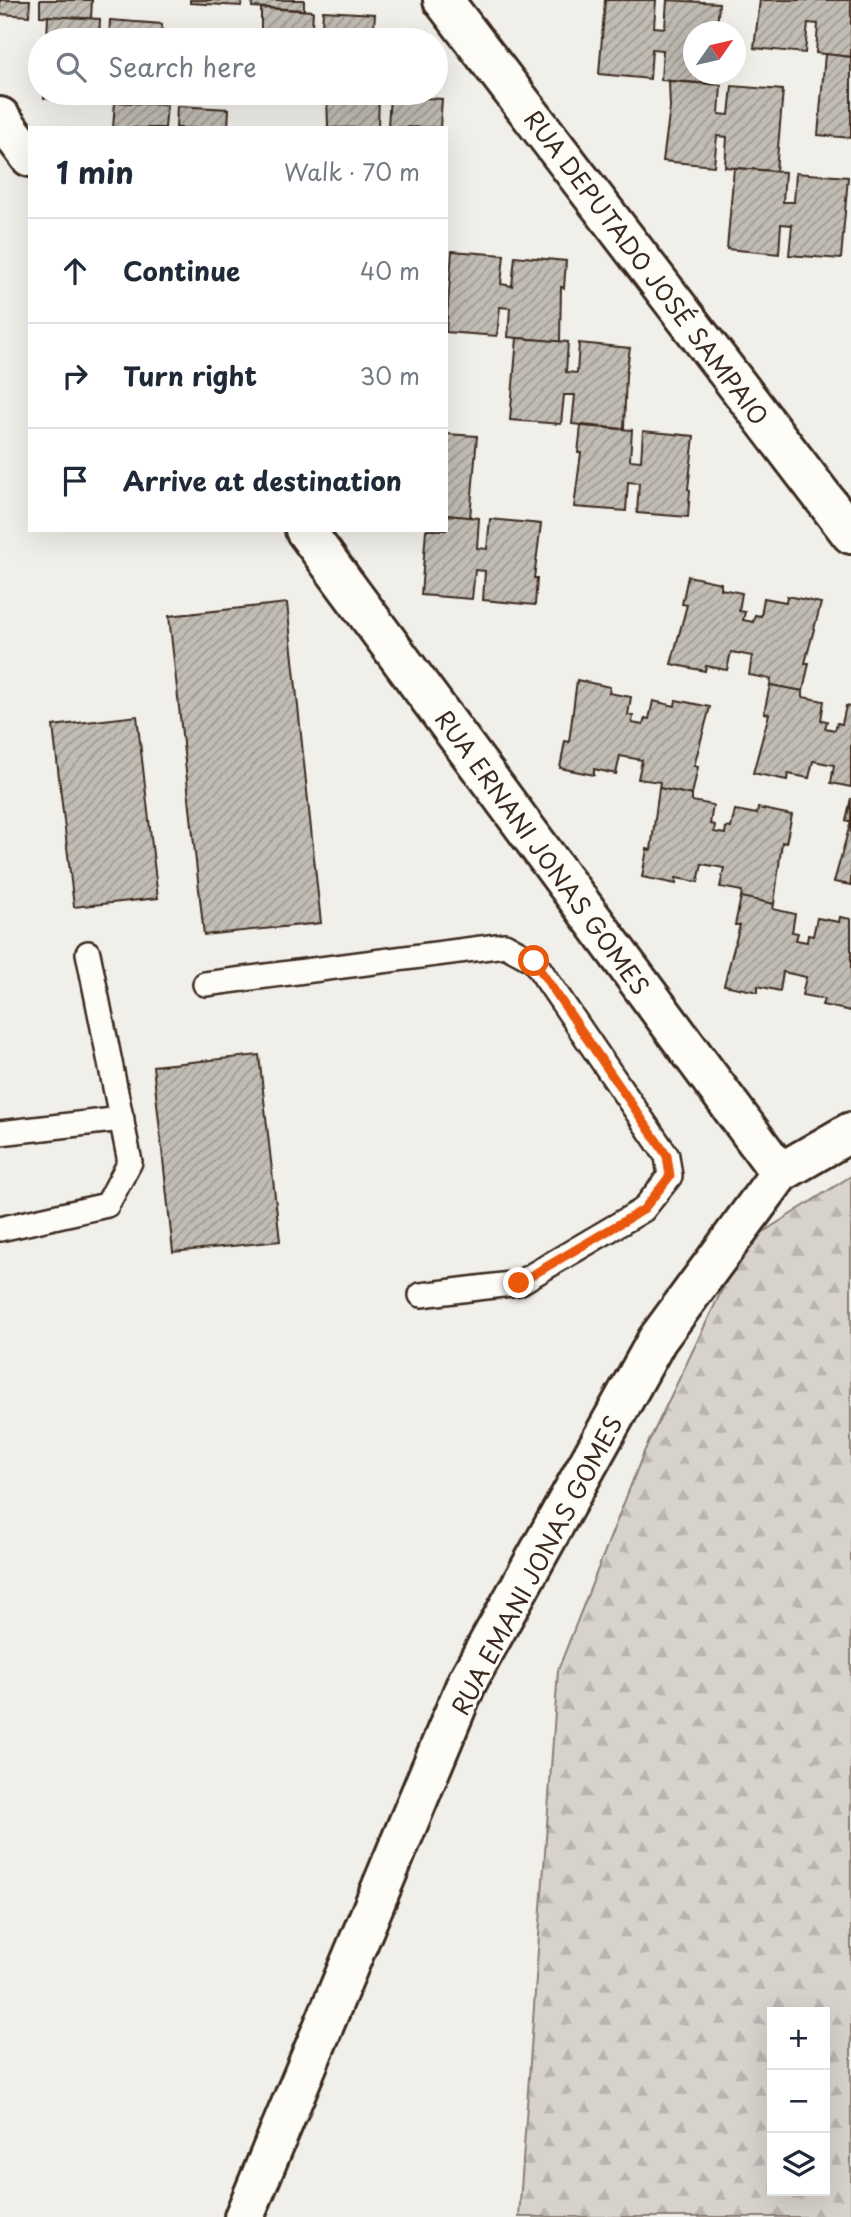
<!DOCTYPE html>
<html lang="en">
<head>
<meta charset="utf-8">
<style>
  :root { --surface:#fff; --page:#f6f6f7; --text:#1f2937; --muted:#747a83; --line:#e0e1e3 }
  body { margin:0; font-family:"Playpen Sans",sans-serif; background:var(--page); color:var(--text) }
  .controls { position:absolute; right:21px; bottom:21px; display:grid; overflow:hidden; border-radius:0px; box-shadow:0 7px 28px #0002 }
  .controls button { width:63px; height:63px; display:grid; place-items:center; padding:0; border:0; border-bottom:2px solid var(--line); background:var(--surface); color:var(--text); font:35px sans-serif }
  .compass { position:absolute; left:683px; top:21px; width:63px; height:63px; border-radius:50%; background:var(--surface); box-shadow:0 7px 28px #0002; rotate:56deg }
  .stop { position:absolute; width:21px; height:21px; margin:-16px; border:5px solid #ea580c; border-radius:50%; background:#fff }
  .stop.end { background:#ea580c; border-color:#fff; box-shadow:0 2px 7px #0008 }
  .list { margin:0; padding:0; list-style:none }
  h2 { display:flex; justify-content:space-between; align-items:center; height:91px; margin:0; padding:0 28px; font-size:30px }
  h2 small { font-size:23px; font-weight:400; color:var(--muted) }
  .list li { display:grid; grid-template-columns:46px 1fr auto; gap:21px; align-items:center; box-sizing:border-box; height:105px; padding:0 28px; border-top:2px solid var(--line) }
  .list b { display:block; font-size:26px; white-space:nowrap }
  .list em { font-size:23px; font-style:normal; color:var(--muted) }
  .icon { flex:none; width:38px; height:38px; fill:none; stroke:currentColor; stroke-width:2; stroke-linecap:round; stroke-linejoin:round }
  .map { position:relative; flex:none; width:851px; height:2217px; overflow:hidden }
  .search { position:absolute; background:var(--surface); box-shadow:0 7px 28px #0002; left:28px; top:28px; width:420px; height:77px; display:flex; align-items:center; gap:18px; box-sizing:border-box; padding:0 24px; border-radius:38px; color:var(--muted); font-size:26px }
  .panel { position:absolute; background:var(--surface); box-shadow:0 7px 28px #0002; left:28px; top:126px; width:420px; height:406px; border-radius:0px }
  .map>svg:first-child { display:block }
  .forest { fill:url(#forest-firs); stroke:#897e75; stroke-width:2; fill-rule:evenodd }
  .building { fill:url(#building-hatch); stroke:#3b2a1e; stroke-width:2 }
  .lines { fill:none; stroke-linecap:round; stroke-linejoin:round }
  .service-casing { stroke:#3b2a1e; stroke-width:28 }
  .minor-casing { stroke:#3b2a1e; stroke-width:44 }
  .tertiary-casing { stroke:#3b2a1e; stroke-width:44 }
  .service { stroke:#fdfcf7; stroke-width:23 }
  .minor { stroke:#fdfcf7; stroke-width:38 }
  .tertiary { stroke:#fdfcf7; stroke-width:38 }
  .route { stroke:#ea580c; stroke-width:9 }
  .labels { text-anchor:middle; dominant-baseline:central; stroke-width:6; stroke-linejoin:round; paint-order:stroke }
  .street-label { font-size:24px; fill:#3b2a1e; stroke:#fdfcf7 }
</style>
</head>
<body>
<div class="map">
<svg width="851" height="2217" viewBox="0 0 851 2217">
  <defs>
    <pattern id="forest-firs" width="22" height="20" patternUnits="userSpaceOnUse" patternTransform="scale(1.75)"><rect width="22" height="20" fill="#d7d2cc"/><path d="M5 1l3.5 6h-7zM16 11l3.5 6h-7z" fill="#b9b4af"/></pattern>
    <pattern id="building-hatch" width="6" height="6" patternUnits="userSpaceOnUse" patternTransform="scale(1.75)"><rect width="6" height="6" fill="#c1bcb4"/><path d="M-1 1l2-2M0 6l6-6M5 7l2-2" fill="none" stroke="#9e9992"/></pattern>
  </defs>
  <rect width="100%" height="100%" fill="#f1efea"/>
  <filter id="ink" filterUnits="userSpaceOnUse"><feTurbulence type="fractalNoise" baseFrequency=".0143" numOctaves="2"/><feDisplacementMap in="SourceGraphic" scale="14" xChannelSelector="R" yChannelSelector="G"/><feConvolveMatrix kernelMatrix="1 2 1 2 8 2 1 2 1" color-interpolation-filters="sRGB"/></filter>
  <g filter="url(#ink)">
    <path class="forest" d="M851 1176V2217H519L558 1670 644 1452 744 1244ZM772 2012H825V2191H772Z"/>
    <g class="building">
      <polygon points="0,0 30,0 29,16 0,14"/>
      <polygon points="40,0 92,0 91,19 40,16"/>
      <polygon points="190,0 242,0 241,6 190,3"/>
      <polygon points="253,0 304,0 304,10 252,7"/>
      <polygon points="605,0 656,0 654,27 665,28 667,0 719,3 717,30 694,32 694,74 713,74 712,84 661,80 663,50 652,49 650,79 599,74"/>
      <polygon points="760,0 851,0 851,57 816,53 818,24 808,23 805,53 754,48"/>
      <polygon points="261,8 313,11 311,40 320,40 261,40"/>
      <polygon points="323,11 375,14 373,40 321,40"/>
      <polygon points="48,16 100,19 99,40 47,40"/>
      <polygon points="110,20 162,24 161,40 109,40"/>
      <polygon points="825,54 851,57 851,138 818,135"/>
      <polygon points="669,81 721,85 719,114 729,115 732,86 783,90 776,171 725,167 727,137 717,136 714,166 663,161 670,108"/>
      <polygon points="44,93 96,93 95,101 44,98"/>
      <polygon points="107,93 158,93 158,105 106,101"/>
      <polygon points="327,93 379,96 378,126 388,126 390,96 442,99 440,127 328,128"/>
      <polygon points="115,102 167,105 165,128 113,128"/>
      <polygon points="177,106 229,109 228,128 176,128"/>
      <polygon points="734,168 785,172 783,202 794,202 796,173 848,177 841,259 789,255 792,225 781,224 779,254 727,249"/>
      <polygon points="452,251 504,255 501,284 512,286 515,256 566,261 564,288 561,287 560,342 508,337 510,308 500,307 497,336 446,332"/>
      <polygon points="517,338 568,342 566,372 577,373 579,343 630,348 626,375 624,429 572,424 575,395 564,395 561,424 510,420"/>
      <polygon points="581,426 632,430 630,460 641,461 643,431 694,436 688,489 690,490 688,517 637,513 639,483 628,482 626,511 574,507 581,453 578,453"/>
      <polygon points="446,434 477,436 470,518 446,515"/>
      <polygon points="446,515 479,518 477,548 487,549 490,519 541,524 534,578 537,578 535,605 483,600 485,571 475,570 472,599 421,595 426,530 446,530"/>
      <polygon points="688,576 721,583 721,589 742,593 739,611 745,612 743,620 753,622 755,615 761,616 764,598 786,602 787,596 821,603 805,663 809,663 803,691 770,685 771,679 749,675 752,656 731,652 727,670 706,666 705,671 671,664 687,605 682,604"/>
      <polygon points="287,603 321,923 204,935 169,616"/>
      <polygon points="577,680 610,687 609,693 631,697 628,715 633,716 632,723 643,725 645,718 649,719 653,701 675,706 676,700 710,707 694,766 698,767 692,795 659,788 660,782 638,779 642,760 620,756 616,774 594,769 594,775 560,768 565,741 569,742"/>
      <polygon points="770,685 803,691 803,697 824,701 821,720 827,721 825,728 835,730 837,723 842,724 846,706 851,707 851,787 831,783 834,765 813,761 809,778 788,774 787,780 753,773 769,714 764,713"/>
      <polygon points="137,716 158,898 74,907 53,726"/>
      <polygon points="659,788 692,795 692,801 713,805 710,824 715,825 714,832 725,834 726,827 731,828 735,810 757,814 758,808 792,815 786,843 782,842 774,904 741,897 742,891 720,887 724,868 702,864 698,882 676,878 676,884 642,877 647,849 651,850"/>
      <polygon points="851,798 851,885 834,882 851,821 846,821"/>
      <polygon points="741,897 774,904 773,909 795,914 792,932 798,933 796,940 807,942 808,935 813,936 817,918 839,922 840,917 851,919 851,1011 822,1005 824,999 802,995 806,977 783,972 780,991 758,986 758,992 724,985 740,925 735,925"/>
      <polygon points="259,1055 280,1241 173,1252 153,1066"/>
    </g>
    <g class="lines">
      <g class="service-casing">
        <g id="service">
          <polyline points="205,984 505,945 534,961 667,1156 670,1176 643,1210 519,1283 421,1295"/>
          <polyline points="0,1133 122,1119"/>
          <polyline points="0,1229 107,1205 130,1162 88,953"/>
        </g>
      </g>
      <g class="minor-casing">
        <g id="minor">
          <polyline points="443,0 851,534"/>
          <polyline points="244,2217 467,1682 657,1340 780,1173"/>
        </g>
      </g>
      <g class="tertiary-casing">
        <g id="tertiary">
          <polyline points="0,117 30,157"/>
          <polyline points="305,530 780,1173 851,1132"/>
        </g>
      </g>
      <use href="#service" class="service"/>
      <use href="#minor" class="minor"/>
      <use href="#tertiary" class="tertiary"/>
    </g>
  </g>
  <g class="lines" filter="url(#ink)">
    <polyline class="route" points="519,1283 643,1210 670,1176 667,1156 534,961"/>
  </g>
  <g class="labels">
    <g class="street-label">
      <text transform="translate(647 267) rotate(53)">RUA DEPUTADO JOSÉ SAMPAIO</text>
      <text transform="translate(543 852) rotate(54)">RUA ERNANI JONAS GOMES</text>
      <text transform="translate(536 1565) rotate(-62)">RUA EMANI JONAS GOMES</text>
    </g>
  </g>
</svg>
<div class="controls">
<button>+</button>
<button>−</button>
<button><svg class="icon" aria-label="layers" viewBox="0 0 24 24"><path d="M12 4l9 5-9 5-9-5zM3 14l9 5 9-5"/></svg></button>
</div>
<svg class="compass" viewBox="-18 -18 36 36"><path d="M0-13l5 13h-10z" fill="#e53935"/><path d="M0 13l5-13h-10z" fill="#747a83"/></svg>
<div class="stop" style="left:534px;top:961px"></div>
<div class="stop end" style="left:519px;top:1283px"></div>
<div class="search"><svg class="icon" aria-label="search" viewBox="0 0 24 24"><circle cx="10" cy="10" r="6"/><path d="M15 15l6 6"/></svg>Search here</div>
<section class="panel">
<h2>1 min<small>Walk · 70 m</small></h2>
<ul class="list">
<li><svg class="icon" aria-label="ahead" viewBox="0 0 24 24"><path d="M12 20V5M6 11l6-6 6 6"/></svg><div><b>Continue</b></div><em>40 m</em></li>
<li><svg class="icon" aria-label="right" viewBox="0 0 24 24"><path d="M7 20v-9h11M14 6l5 5-5 5"/></svg><div><b>Turn right</b></div><em>30 m</em></li>
<li><svg class="icon" aria-label="arrive" viewBox="0 0 24 24"><path d="M6 21V4h12l-3 4 3 4H6"/></svg><div><b>Arrive at destination</b></div></li>
</ul>
</section>
</div>
</body>
</html>
